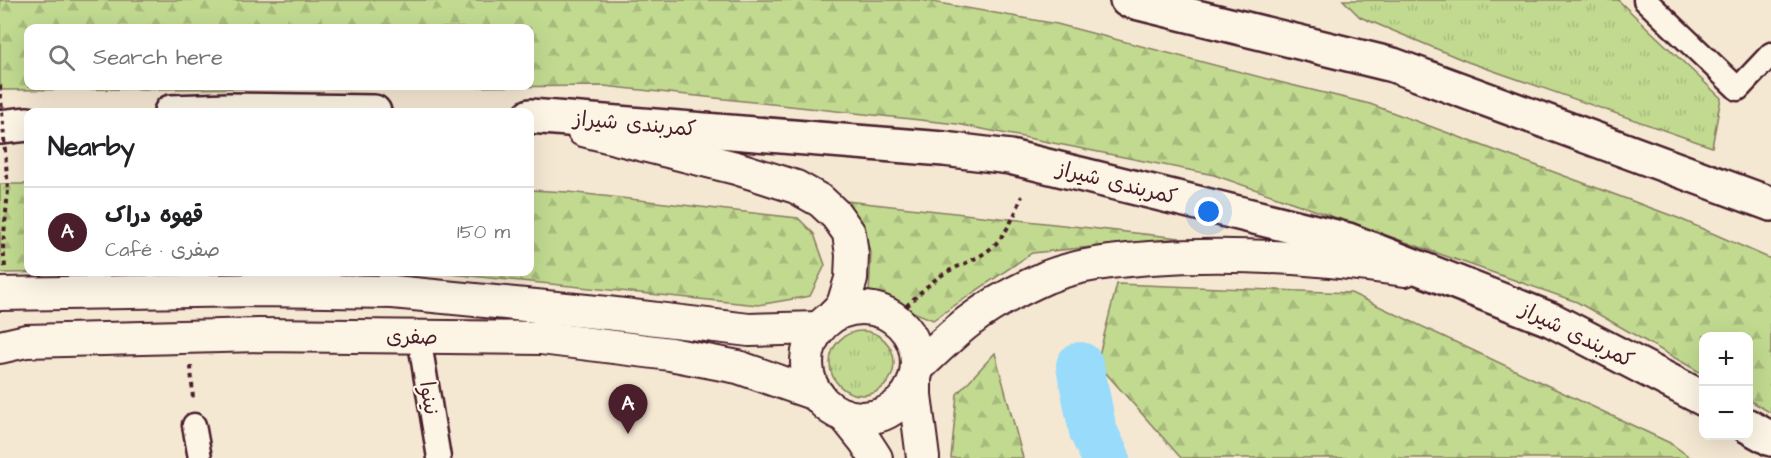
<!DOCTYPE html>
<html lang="en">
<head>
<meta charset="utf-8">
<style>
  :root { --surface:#fff; --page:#f2f2f2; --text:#202124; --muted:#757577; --line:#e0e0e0; --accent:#4a1f2b }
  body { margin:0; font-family:"Architects Daughter","Playpen Sans Arabic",sans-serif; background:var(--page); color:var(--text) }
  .controls { position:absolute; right:18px; bottom:18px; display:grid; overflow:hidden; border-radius:12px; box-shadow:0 6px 24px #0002 }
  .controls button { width:54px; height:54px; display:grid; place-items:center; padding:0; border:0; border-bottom:2px solid var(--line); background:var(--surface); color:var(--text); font:30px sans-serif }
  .you { position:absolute; left:1209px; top:212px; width:21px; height:21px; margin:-15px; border:4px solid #fff; border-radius:50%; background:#1a73e8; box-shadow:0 0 0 9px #1a73e833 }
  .badge { display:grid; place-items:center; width:39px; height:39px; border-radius:50%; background:var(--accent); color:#fff; font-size:20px; font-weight:700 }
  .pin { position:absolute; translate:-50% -50px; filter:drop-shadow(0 2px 3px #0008) }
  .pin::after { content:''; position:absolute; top:32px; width:21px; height:18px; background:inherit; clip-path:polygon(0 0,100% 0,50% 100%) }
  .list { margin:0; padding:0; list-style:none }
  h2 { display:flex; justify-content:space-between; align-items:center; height:78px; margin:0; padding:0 24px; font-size:26px }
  h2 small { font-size:20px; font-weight:400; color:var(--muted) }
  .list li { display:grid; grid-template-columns:39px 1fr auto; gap:18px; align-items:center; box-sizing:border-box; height:90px; padding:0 24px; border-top:2px solid var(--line) }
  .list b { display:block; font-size:22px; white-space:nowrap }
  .list p { margin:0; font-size:20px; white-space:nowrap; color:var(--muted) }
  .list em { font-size:20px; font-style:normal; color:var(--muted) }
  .icon { flex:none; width:33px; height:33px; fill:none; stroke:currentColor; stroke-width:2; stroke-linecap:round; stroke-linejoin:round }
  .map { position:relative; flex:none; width:1771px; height:458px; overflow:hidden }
  .search { position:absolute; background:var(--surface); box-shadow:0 6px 24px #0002; left:24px; top:24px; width:510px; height:66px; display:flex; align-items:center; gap:15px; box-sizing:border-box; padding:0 21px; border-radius:12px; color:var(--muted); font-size:22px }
  .panel { position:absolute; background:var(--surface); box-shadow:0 6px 24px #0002; left:24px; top:108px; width:510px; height:168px; border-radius:12px }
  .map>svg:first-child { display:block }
  .grass { fill:url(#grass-tufts); stroke:#867c5e; stroke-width:1.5 }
  .forest { fill:url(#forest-firs); stroke:#867c5e; stroke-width:1.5; fill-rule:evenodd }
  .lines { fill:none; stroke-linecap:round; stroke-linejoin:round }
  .river { stroke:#98dbfa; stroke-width:48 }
  .street-casing { stroke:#4a1f2b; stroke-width:27 }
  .secondary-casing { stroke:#4a1f2b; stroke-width:36 }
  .highway-casing { stroke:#4a1f2b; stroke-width:38 }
  .path { stroke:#4a1f2b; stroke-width:4; stroke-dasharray:4.5 4.5; stroke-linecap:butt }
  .street { stroke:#fcf5e5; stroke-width:22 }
  .secondary { stroke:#fcf5e5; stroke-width:32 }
  .highway { stroke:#fcf5e5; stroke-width:33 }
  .path-bridge { stroke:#4a1f2b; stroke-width:4; stroke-dasharray:4.5 4.5; stroke-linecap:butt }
  .labels { text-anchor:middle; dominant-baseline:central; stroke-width:4.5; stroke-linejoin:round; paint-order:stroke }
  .street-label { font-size:21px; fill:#4a1f2b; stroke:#fcf5e5 }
</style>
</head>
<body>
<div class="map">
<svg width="1771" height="458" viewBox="0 0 1771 458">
  <defs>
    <pattern id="grass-tufts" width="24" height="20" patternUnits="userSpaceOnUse" patternTransform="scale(1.5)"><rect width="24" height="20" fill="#c1da90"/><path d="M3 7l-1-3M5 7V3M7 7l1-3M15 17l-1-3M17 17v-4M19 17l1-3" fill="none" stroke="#a7bb7c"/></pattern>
    <pattern id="forest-firs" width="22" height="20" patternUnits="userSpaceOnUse" patternTransform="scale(1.5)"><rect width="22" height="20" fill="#c1da90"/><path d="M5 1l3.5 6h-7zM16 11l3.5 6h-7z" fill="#a7bb7c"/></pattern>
  </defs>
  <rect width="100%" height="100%" fill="#f5e8d3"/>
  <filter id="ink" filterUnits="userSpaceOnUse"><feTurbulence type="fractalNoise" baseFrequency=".0167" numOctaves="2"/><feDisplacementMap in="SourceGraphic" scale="12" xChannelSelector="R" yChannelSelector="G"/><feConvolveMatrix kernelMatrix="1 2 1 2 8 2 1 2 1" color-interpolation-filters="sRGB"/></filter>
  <g filter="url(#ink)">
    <g class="grass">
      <polygon points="1343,0 1618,0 1721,98 1712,147 1468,62 1360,17"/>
      <circle cx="862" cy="363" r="32"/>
    </g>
    <g class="forest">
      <path d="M0 0H921L1057 24 1283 83 1370 104 1678 218 1771 259V413L1749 400 1748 336H1704L1703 374 1577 302 1214 175 957 124 604 86 0 90ZM530 28V86H28V28Z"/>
      <polygon points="0,184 28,184 28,272 77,272 0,273"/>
      <polygon points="530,190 568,192 798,218 814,234 825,265 810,296 758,305 431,272 530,272"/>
      <polygon points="846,201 1180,238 1032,253 933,320 869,294 871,252"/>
      <polygon points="1117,284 1351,293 1670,443 1691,458 1181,458 1097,363"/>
      <polygon points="995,353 1023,458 951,458 957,394"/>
    </g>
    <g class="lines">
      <polyline class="river" points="1080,366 1093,431 1106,458"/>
      <g class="street-casing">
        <g id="street">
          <polyline points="1645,0 1738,89 1771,54"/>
          <polyline points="419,337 439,458"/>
          <polyline points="194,425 200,458"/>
        </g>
      </g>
      <g class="secondary-casing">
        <g id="secondary">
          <polyline points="583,130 736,168 796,187 821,201 836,215 849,233 852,255 851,279 843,305 833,315"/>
          <polyline points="0,294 258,290 393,292 607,313 749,330 819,328"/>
          <circle cx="862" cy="363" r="55"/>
          <polyline points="0,347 26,341 259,335 541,338 670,354 738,367 818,395"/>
          <path d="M917 368C933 353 950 336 968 322 991 304 1020 289 1047 277 1080 264 1115 261 1150 258 1235 252 1321 258 1405 270"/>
          <polyline points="915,380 915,395 923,458"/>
          <polyline points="844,415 865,441 876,458"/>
        </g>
      </g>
      <g class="highway-casing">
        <g id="highway">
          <polyline points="1127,0 1393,65 1771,204"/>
          <polyline points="171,112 228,110 374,112"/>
          <polyline points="530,116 944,149 1010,157 1348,240 1552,320 1704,399"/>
          <polyline points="0,127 28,124"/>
          <polyline points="1748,426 1771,439"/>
        </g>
      </g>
      <g class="path">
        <polyline points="5,267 3,246 8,190"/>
        <path d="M894 319C908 305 922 289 939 277 950 269 963 265 976 258 1001 246 1013 221 1022 196"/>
        <polyline points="191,366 193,400"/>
      </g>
      <use href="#street" class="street"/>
      <use href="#secondary" class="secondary"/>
      <use href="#highway" class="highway"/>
      <polyline class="path-bridge" points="0,85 8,190"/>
    </g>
  </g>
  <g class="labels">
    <g class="street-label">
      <text transform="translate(635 124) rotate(5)">کمربندی شیراز</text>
      <text transform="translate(1117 183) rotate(14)">کمربندی شیراز</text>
      <text transform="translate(1577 335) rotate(26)">کمربندی شیراز</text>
      <text transform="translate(412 337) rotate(1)">صفری</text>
      <text transform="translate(429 398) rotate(81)">نینوا</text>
    </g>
  </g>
</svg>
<div class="controls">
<button>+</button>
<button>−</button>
</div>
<div class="you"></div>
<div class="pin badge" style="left:628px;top:434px">A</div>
<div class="search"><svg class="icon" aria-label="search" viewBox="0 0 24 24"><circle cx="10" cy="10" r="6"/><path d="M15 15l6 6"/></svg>Search here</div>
<section class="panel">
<h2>Nearby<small></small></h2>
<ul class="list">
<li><span class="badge">A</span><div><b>قهوه دراک</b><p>Café · صفری</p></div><em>150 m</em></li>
</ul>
</section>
</div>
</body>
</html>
